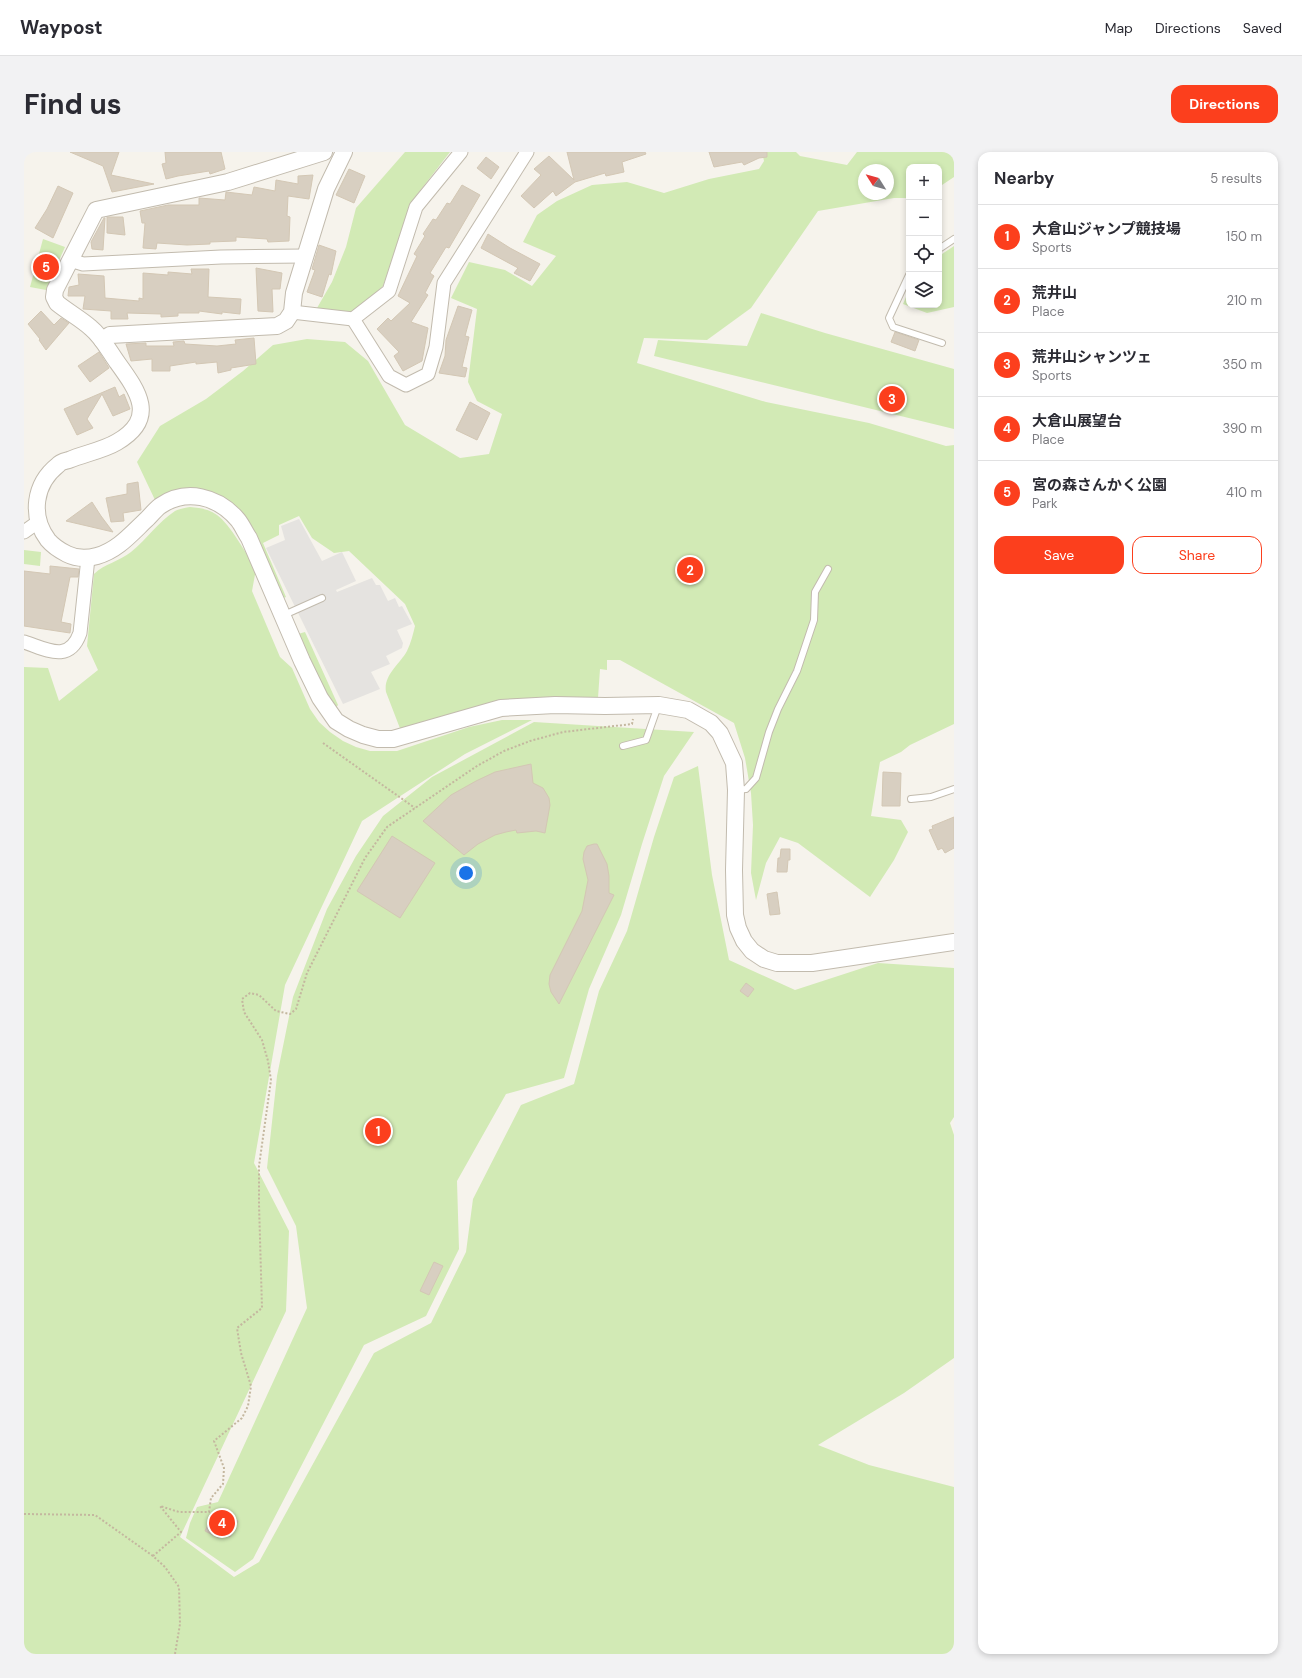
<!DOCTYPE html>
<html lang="en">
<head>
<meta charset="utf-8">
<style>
  :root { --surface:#fff; --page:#f2f2f3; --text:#2b2b33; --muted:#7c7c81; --line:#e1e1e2; --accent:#fc3f1d }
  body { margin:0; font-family:"DM Sans","Noto Sans JP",sans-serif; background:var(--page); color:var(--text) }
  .controls { position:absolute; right:12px; top:12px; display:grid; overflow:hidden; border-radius:8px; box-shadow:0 2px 6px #0003 }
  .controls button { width:36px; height:36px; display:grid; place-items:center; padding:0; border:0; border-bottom:1px solid var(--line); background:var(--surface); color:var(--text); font:20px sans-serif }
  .compass { position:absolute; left:834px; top:12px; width:36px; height:36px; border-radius:50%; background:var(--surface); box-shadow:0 2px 6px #0003; rotate:307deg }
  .you { position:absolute; left:442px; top:721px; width:14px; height:14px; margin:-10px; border:3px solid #fff; border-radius:50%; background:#1a73e8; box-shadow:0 0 0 6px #1a73e833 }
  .badge { display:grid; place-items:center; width:26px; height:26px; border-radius:50%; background:var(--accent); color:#fff; font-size:13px; font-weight:700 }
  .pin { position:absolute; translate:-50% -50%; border:2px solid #fff; box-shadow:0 1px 4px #0006 }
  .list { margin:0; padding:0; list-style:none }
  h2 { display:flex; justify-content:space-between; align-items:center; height:52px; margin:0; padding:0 16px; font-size:17px }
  h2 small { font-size:13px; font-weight:400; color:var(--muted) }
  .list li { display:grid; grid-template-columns:26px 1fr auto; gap:12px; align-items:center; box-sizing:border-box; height:64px; padding:0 16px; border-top:1px solid var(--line) }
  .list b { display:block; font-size:15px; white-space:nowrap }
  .list p { margin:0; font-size:13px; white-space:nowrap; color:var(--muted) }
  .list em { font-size:13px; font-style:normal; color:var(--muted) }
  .actions { display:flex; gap:8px; padding:12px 16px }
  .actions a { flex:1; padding:9px 0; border:1px solid var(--accent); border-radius:12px; text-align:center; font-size:14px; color:var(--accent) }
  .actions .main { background:var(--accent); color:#fff }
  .icon { flex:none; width:22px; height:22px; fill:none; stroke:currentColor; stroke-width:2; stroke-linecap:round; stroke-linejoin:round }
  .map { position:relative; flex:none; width:930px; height:1502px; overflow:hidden; border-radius:12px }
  header { display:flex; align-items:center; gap:24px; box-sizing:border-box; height:56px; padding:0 20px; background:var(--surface); border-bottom:1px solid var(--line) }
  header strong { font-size:19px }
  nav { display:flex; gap:22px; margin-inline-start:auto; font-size:14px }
  .intro { display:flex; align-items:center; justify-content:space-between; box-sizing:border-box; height:96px; padding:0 24px }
  h1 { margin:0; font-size:28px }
  .button { padding:10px 18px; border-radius:12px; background:var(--accent); color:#fff; font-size:14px; font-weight:700 }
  main { display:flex; gap:24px; padding:0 24px }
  aside { flex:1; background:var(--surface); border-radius:12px; box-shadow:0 2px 6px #0003 }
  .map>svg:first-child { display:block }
  .green { fill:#d2eab5; fill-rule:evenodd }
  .parking { fill:#e5e3e0 }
  .building { fill:#d8cfc1; stroke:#d3c7b4 }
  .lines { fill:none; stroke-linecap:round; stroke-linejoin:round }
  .service-casing { stroke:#c2bbae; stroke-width:8 }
  .minor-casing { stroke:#c2bbae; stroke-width:15 }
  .tertiary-casing { stroke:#c2bbae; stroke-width:18 }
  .path { stroke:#c4b79f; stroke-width:2; stroke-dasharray:2 2; stroke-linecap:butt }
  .service { stroke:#fff; stroke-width:6 }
  .minor { stroke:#fff; stroke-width:13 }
  .tertiary { stroke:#fff; stroke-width:16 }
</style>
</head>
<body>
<header>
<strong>Waypost</strong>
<nav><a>Map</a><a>Directions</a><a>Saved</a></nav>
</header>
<div class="intro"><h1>Find us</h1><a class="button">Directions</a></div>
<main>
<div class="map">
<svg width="930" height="1502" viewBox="0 0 930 1502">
  <rect width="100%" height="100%" fill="#f6f3ec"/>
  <g class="green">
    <polygon points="381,0 426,0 388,49 359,134 328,163 293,156 308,130 322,95 332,56"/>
    <path d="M738 0H772L776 4 823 13 833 0H930V25L915 35V15H885V46H870L794 59 727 156 683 188 620 186 613 211 742 250 845 271 922 294 930 293V572L886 593 877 600 856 610 847 664 877 668 884 680 870 708 846 745 774 691 756 685 742 711 732 748 727 721 729 673 727 641 721 606 710 571 596 508H583V518L576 517 574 546 377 579 362 540C359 523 376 512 383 499 387 491 389 482 391 474L381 452 325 399 310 401 288 386 275 364 255 373V383L239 391 262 445 257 447 227 379 163 338 144 340 131 348 113 310 136 274 182 247 219 219 249 193 283 187 321 190 344 209 381 273 436 306 465 302 478 262 453 249 444 230 453 157 427 146 445 110 481 118 508 134 532 104 499 90 513 63 533 49 568 33 603 30 640 41 685 27 735 17 740 9ZM840 18H864V42H840Z"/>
    <polygon points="19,87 41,95 22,138 6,135"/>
    <polygon points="930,94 930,155 903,161 879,152 885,138 885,153 915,153 915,104"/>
    <polygon points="737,161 801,181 930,217 930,277 630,204 634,188 723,194"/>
    <path d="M166 355C176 356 185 357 193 363 206 372 223 403 232 417L228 439 256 505 268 516 286 557 295 570 306 580 319 589 332 595 346 599H373L445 575 478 568H508L441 602 338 669 261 833 230 1011 265 1079 262 1159 156 1385 210 1425 235 1410 350 1201 407 1171 442 1100 449 1047 497 953 550 932 575 839 603 779 630 685 650 625 674 614 688 723 705 808 771 838 854 811 930 816V965L926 971 930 983V1206L880 1241 794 1293 845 1313 930 1335V1502H0V515L24 516 35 549 74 518 63 494 70 422C80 412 96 409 107 400 123 387 134 370 151 359 155 357 161 356 166 355Z"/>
    <polygon points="0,398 17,400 16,414 0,412"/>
    <polygon points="281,480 314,553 310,558 274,482"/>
    <polygon points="510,570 670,580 640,624 618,692 597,763 565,837 540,926 482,942 433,1029 435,1097 402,1164 340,1193 229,1407 211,1420 162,1386 166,1371 173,1355 194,1350 283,1156 272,1074 243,1016 253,924 269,845 303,757 332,704 359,664 408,625"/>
  </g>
  <polygon class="parking" points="275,367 298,409 318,400 332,429 312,438 313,440 348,426 352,433 356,433 364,449 371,446 375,455 378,454 388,472 373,478 379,491 378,496 362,504 366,512 347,520 356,537 319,552 242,396 261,388 257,374"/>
  <g class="building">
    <polygon points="46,0 95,0 87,23 130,32 88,40 79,14"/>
    <polygon points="141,0 197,0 201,17 186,22 185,19 154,24 142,27 138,12 142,11"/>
    <polygon points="543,0 621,0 622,2 598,10 600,20 582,24 581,21 551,30 532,44 529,39 510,56 497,44 517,23 510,17 525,4 550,28"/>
    <polygon points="685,0 743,0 743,5 735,6 720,13 718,10 690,15"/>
    <polygon points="462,5 475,15 467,27 453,16"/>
    <polygon points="325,17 341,24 330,51 312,43"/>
    <polygon points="289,23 285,47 264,44 263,64 266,65 265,89 244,90 243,87 212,85 212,89 186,90 186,92 163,93 133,91 132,97 119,96 121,71 118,71 116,59 144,53 175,53 175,46 201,48 202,40 228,43 230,35 251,39 252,28 274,32 274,24"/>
    <polygon points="438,33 456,43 425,96 422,95 406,121 410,124 401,141 404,143 387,170 404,176 398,209 379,219 370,204 375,200 353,177 364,166 367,169 386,151 374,144 393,104 390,102 401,84 399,82 409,67 412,68 423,51 426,52"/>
    <polygon points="34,34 49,41 29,86 11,76 23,57"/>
    <polygon points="83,65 99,65 101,83 83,81"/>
    <polygon points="80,66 81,66 79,98 68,97 67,90"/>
    <polygon points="464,82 486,96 516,112 506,129 490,121 494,116 457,96"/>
    <polygon points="295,93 312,99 307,123 305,122 298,145 283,140 291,118 288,117"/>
    <polygon points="232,116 258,121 256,137 248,137 249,160 234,159"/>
    <polygon points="167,117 185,117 184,145 217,147 216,162 198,160 198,162 175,159 175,161 154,161 154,164 137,165 137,162 103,161 104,167 87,167 87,159 59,157 61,144 44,144 45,135 55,133 54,122 80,124 81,146 115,149 115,146 119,147 119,121 144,123 144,120 168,122"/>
    <polygon points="434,154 448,158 441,184 445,185 438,215 443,216 441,225 415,221 421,204 422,188"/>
    <polygon points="17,159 30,173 37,166 45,171 22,198 15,188 16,187 4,172"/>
    <polygon points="871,180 895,188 891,199 867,190"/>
    <polygon points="230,186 232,212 207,216 207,218 194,221 193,210 172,212 172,210 146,214 146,219 128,219 128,207 107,209 102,192 122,191 122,194 150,194 149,190 160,189 161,192 193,194 212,192 211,188"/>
    <polygon points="75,200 85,216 66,230 54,214"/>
    <polygon points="91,235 95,245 100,242 106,257 89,264 78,242 63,267 69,276 53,283 40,257"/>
    <polygon points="446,250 466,261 453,288 432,278"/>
    <polygon points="114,330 117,358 99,361 100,369 87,370 82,346 103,342 103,332"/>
    <polygon points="68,350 77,364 89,380 42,369"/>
    <polygon points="26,414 55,417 54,425 46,425 37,470 47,472 46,481 0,474 0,419 26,422"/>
    <polygon points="507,612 509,631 519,636 525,646 526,653 521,681 512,679 493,681 492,678 482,680 471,683 454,692 440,703 399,669 427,643 452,629 471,620"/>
    <polygon points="859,620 877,621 876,654 858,654"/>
    <polygon points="930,665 930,696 921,701 918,696 914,698 905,678 909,677 908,674"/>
    <polygon points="368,684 411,711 376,766 333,739"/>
    <polygon points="570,692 573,692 583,712 585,724 585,741 590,743 535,852 527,840 525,832 526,823 558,759 564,728 559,707 560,700 563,694"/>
    <polygon points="757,697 766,697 766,708 764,708 763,720 753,720 754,706 756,706"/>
    <polygon points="753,740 756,762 746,763 743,742"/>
    <polygon points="722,831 730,837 724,845 716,839"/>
    <polygon points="410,1110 419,1114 405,1143 396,1139"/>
    <polygon points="191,1358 214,1369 206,1385 198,1381 195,1386 181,1379"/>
  </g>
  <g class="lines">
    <g class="service-casing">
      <g id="service">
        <polyline points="915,97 930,87"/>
        <polyline points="885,123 865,166 869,175 918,191"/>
        <polyline points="260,463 298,446"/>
        <polyline points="599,594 622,588 634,554"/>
        <polyline points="712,638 722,637 732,626 745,580 754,557 773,519 790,468 791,440 804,417"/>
        <polyline points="887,647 907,645 930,637"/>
      </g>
    </g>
    <g class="minor-casing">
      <g id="minor">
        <polyline points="46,108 59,112 197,105 281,104"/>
        <polyline points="268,160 329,167 365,139 392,55 437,0"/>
        <polyline points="329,167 365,224 382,233 404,222 412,195 420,131 503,0"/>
        <polyline points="0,380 14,370"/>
        <path d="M0 490C22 497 45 512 56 481L64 406"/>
      </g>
    </g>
    <g class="tertiary-casing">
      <g id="tertiary">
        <path d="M300 0 204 30 72 58 31 138 30 145 33 151C44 160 57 167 67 176 78 185 85 199 93 210 114 239 134 266 93 290 80 298 59 302 45 308 41 309 36 310 34 313 10 332 6 364 24 388 29 394 37 399 43 402 53 407 62 407 73 404 94 398 107 382 123 367 127 363 131 358 136 354 162 336 194 344 214 368 218 373 221 380 225 386L278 509 296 546 312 569 325 577 339 583 354 587H369L477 556 531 553 581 554 635 553 664 558 687 571 696 581 710 611 712 638 710 718 711 763 714 776 720 789 728 799 740 807 753 811H788L930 790"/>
        <polyline points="78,188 86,183 253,174 262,169 268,160 270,141 302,37 320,0"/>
      </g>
    </g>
    <g class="path">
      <polyline points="299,591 391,656"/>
      <polyline points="0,1362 71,1363 129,1404"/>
      <polyline points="151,1502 156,1472 155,1435 141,1415 129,1404 157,1380 136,1354 155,1360 185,1360 187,1346 199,1332 200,1316 190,1289 218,1266 224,1254 227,1234 217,1201 213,1176 238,1156 235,1052 235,1014 247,928 244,909 238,888 220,860 218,847 226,841 235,843 252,859 266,862 272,857 283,821 341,706 363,675 453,614 480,599 506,589 539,580 608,572 609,567"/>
    </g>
    <use href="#service" class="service"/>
    <use href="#minor" class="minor"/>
    <use href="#tertiary" class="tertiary"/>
  </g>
</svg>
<div class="controls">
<button>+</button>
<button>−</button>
<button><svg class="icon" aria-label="locate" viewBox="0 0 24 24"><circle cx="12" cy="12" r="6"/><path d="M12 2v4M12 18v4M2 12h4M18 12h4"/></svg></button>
<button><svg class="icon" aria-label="layers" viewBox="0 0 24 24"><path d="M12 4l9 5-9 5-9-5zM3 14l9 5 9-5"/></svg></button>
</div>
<svg class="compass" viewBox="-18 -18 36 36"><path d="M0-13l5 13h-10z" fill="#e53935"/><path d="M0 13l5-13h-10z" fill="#7c7c81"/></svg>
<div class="you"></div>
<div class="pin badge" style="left:354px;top:979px">1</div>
<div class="pin badge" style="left:666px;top:418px">2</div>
<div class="pin badge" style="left:868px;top:247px">3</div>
<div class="pin badge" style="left:198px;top:1371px">4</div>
<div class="pin badge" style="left:22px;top:115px">5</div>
</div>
<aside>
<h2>Nearby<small>5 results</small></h2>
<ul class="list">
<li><span class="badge">1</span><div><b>大倉山ジャンプ競技場</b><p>Sports</p></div><em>150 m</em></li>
<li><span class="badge">2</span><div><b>荒井山</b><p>Place</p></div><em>210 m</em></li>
<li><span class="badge">3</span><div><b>荒井山シャンツェ</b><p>Sports</p></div><em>350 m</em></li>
<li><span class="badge">4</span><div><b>大倉山展望台</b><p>Place</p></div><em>390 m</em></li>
<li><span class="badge">5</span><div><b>宮の森さんかく公園</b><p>Park</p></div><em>410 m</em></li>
</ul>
<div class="actions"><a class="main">Save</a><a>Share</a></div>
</aside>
</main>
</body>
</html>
